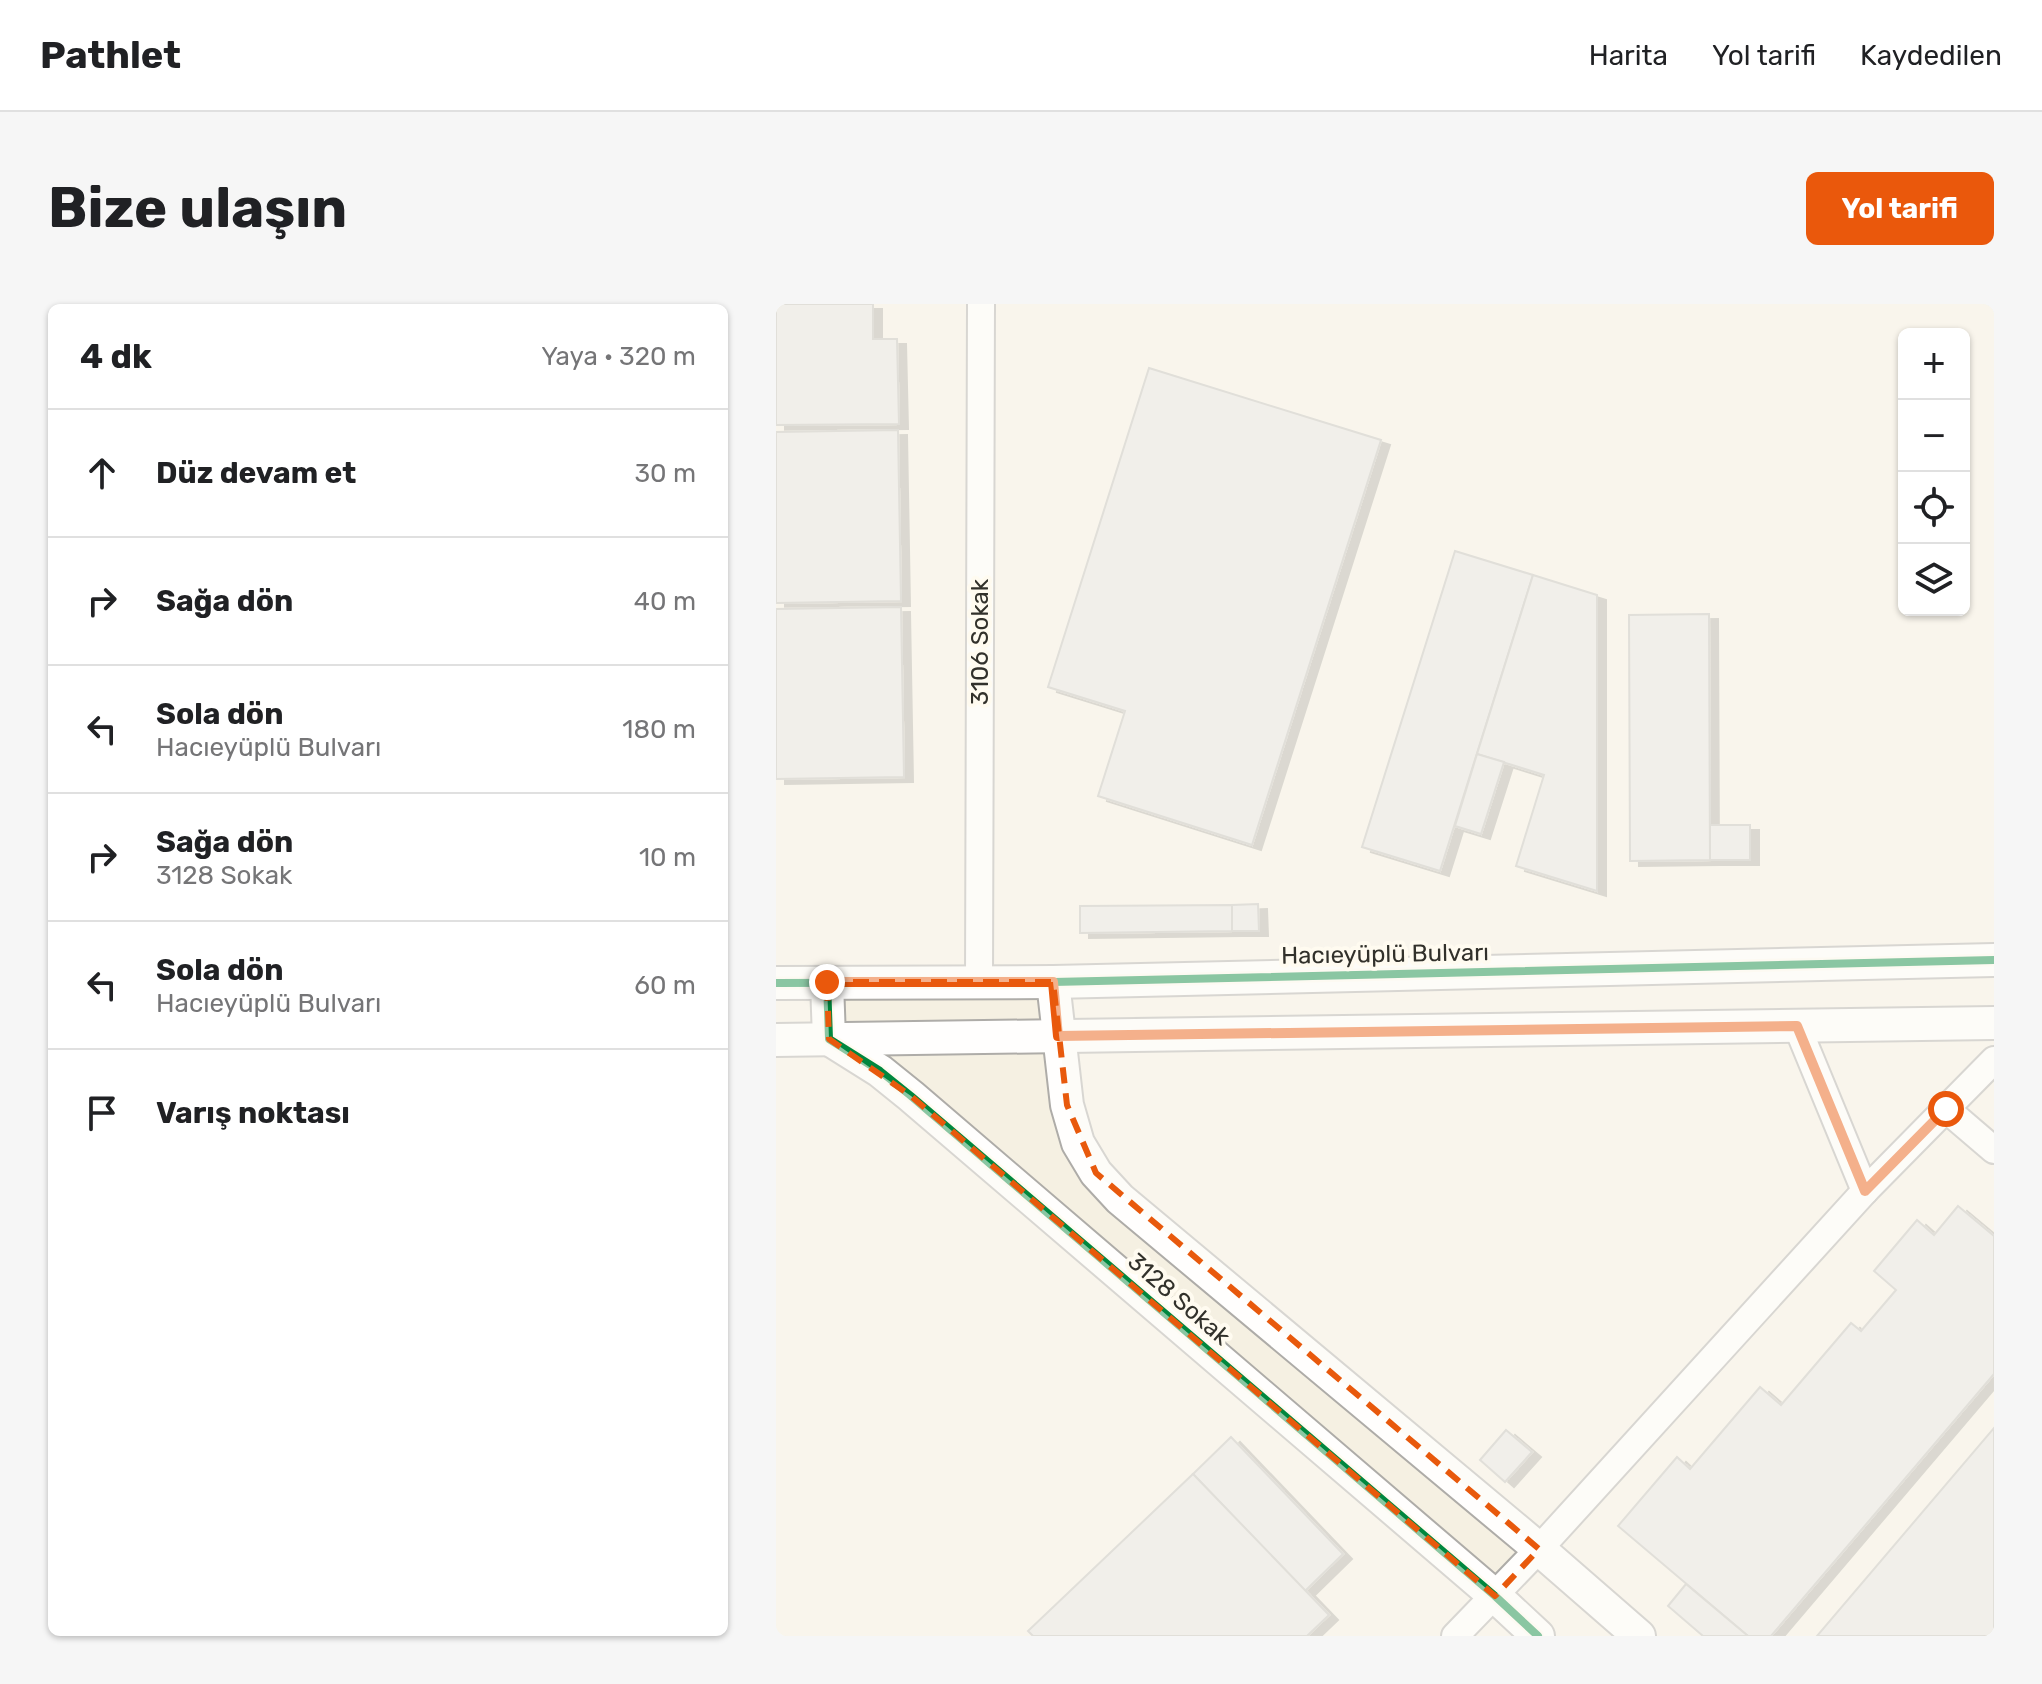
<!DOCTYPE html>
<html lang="tr">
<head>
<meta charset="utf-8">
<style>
  :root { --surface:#fff; --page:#f6f6f6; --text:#202124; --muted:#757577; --line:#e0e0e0; --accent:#ea580c }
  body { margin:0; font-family:Rubik,sans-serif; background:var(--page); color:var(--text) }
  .controls { position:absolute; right:24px; top:24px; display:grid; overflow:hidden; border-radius:12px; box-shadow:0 2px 6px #0004 }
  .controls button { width:72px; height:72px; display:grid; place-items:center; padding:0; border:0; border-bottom:2px solid var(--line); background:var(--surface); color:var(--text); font:40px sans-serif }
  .stop { position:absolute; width:24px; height:24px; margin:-18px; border:6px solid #ea580c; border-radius:50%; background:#fff }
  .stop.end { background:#ea580c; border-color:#fff; box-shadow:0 2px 8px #0008 }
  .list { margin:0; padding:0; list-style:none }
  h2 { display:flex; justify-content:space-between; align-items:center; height:104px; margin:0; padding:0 32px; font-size:34px }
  h2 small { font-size:26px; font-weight:400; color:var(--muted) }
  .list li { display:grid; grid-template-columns:52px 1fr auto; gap:24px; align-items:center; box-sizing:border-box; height:128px; padding:0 32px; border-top:2px solid var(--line) }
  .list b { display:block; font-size:30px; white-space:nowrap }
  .list p { margin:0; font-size:26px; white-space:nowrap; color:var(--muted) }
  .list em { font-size:26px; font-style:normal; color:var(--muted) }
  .icon { flex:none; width:44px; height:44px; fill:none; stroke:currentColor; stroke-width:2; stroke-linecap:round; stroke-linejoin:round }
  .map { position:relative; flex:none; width:1218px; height:1332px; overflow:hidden; border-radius:12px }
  header { display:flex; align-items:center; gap:48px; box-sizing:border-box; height:112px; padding:0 40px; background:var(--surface); border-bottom:2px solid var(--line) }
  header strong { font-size:38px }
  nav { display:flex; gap:44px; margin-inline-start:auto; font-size:28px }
  .intro { display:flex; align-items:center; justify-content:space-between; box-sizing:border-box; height:192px; padding:0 48px }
  h1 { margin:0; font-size:56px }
  .button { padding:20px 36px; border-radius:12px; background:var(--accent); color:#fff; font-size:28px; font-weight:700 }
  main { display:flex; gap:48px; padding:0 48px }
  aside { flex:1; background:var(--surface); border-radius:12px; box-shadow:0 2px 6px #0004 }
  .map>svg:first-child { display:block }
  .built { fill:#f5f0e2; fill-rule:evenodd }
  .building { fill:#e4e2dd; stroke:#c0beb9; stroke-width:2; filter:url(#shadow) }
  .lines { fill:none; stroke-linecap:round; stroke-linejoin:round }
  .minor-casing { stroke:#aeaca8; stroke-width:30 }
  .tertiary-casing { stroke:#aeaca8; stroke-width:36 }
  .minor { stroke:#fffefd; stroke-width:26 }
  .tertiary { stroke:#fffefd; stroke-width:32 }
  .cycleway-casing { stroke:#fffbf0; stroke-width:13 }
  .cycleway { stroke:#00873e; stroke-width:8 }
  .route { stroke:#ea580c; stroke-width:10 }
  .marked { fill:none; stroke:#e8590c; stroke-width:6; stroke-dasharray:16 10; stroke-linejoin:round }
  .labels { text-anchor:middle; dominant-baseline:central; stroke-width:8; stroke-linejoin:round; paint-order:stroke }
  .street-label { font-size:24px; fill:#32312b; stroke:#fffbf0 }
</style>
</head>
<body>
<header>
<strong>Pathlet</strong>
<nav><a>Harita</a><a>Yol tarifi</a><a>Kaydedilen</a></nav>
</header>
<div class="intro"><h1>Bize ulaşın</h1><a class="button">Yol tarifi</a></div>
<main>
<aside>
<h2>4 dk<small>Yaya · 320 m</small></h2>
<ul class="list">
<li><svg class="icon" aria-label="ahead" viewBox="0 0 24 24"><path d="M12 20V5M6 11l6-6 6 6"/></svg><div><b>Düz devam et</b></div><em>30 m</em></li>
<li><svg class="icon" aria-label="right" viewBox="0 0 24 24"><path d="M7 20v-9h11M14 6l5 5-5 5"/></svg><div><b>Sağa dön</b></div><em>40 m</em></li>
<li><svg class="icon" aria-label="left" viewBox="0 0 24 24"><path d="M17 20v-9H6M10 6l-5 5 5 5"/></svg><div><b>Sola dön</b><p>Hacıeyüplü Bulvarı</p></div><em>180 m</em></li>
<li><svg class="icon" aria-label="right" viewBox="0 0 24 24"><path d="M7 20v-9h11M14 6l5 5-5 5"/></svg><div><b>Sağa dön</b><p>3128 Sokak</p></div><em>10 m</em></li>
<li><svg class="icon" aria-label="left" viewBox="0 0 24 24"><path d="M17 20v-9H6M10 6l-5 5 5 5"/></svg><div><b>Sola dön</b><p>Hacıeyüplü Bulvarı</p></div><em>60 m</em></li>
<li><svg class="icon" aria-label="arrive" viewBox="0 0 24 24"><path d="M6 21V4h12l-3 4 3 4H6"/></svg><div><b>Varış noktası</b></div></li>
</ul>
</aside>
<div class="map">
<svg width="1218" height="1332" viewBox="0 0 1218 1332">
  <defs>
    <filter id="shadow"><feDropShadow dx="9" dy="5" stdDeviation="0" flood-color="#0004"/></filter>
  </defs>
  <rect width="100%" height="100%" fill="#fcfaf4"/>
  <path class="built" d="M0 0H1218V1332H0ZM1128 30H1188V306H1128Z"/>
  <g class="building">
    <polygon points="0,0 97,0 97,35 121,35 123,120 0,121"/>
    <polygon points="373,64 605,136 476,541 322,492 349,407 272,383"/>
    <polygon points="122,126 125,297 0,299 0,128"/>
    <polygon points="679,247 757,271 664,567 586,543"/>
    <polygon points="757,271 821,291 821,587 740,562 768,471 701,450"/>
    <polygon points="125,303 128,473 0,475 0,305"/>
    <polygon points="933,310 934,556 854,557 853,311"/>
    <polygon points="701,450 728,458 705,530 679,522"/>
    <rect x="934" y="521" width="40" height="35"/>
    <polygon points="482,600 483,627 456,627 456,601"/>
    <polygon points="456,601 456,627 304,629 304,602"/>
    <polygon points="1182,902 1218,932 1218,1070 995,1332 972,1332 842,1222 901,1153 914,1165 984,1083 1005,1101 1075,1019 1085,1027 1120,986 1098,967 1141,916 1158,931"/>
    <polygon points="1218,1124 1218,1332 1041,1332"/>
    <polygon points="730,1126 756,1148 729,1178 704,1156"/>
    <polygon points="455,1133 567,1250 529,1287 417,1170"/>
    <polygon points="417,1170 553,1311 531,1332 257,1332 252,1327"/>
    <polygon points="910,1280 972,1332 927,1332 892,1302"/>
  </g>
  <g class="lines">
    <g class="minor-casing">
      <g id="minor">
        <polyline points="203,677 205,0"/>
        <polyline points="1021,722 1089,887"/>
        <polyline points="1170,805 1218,846"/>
        <polyline points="679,1332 763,1245 1089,887 1218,756"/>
      </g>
    </g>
    <g class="tertiary-casing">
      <g id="tertiary">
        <polyline points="51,678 53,735 104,767 135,792 719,1292 762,1332"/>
        <polyline points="277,678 291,801 302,839 320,869 344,895 763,1245 863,1332"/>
        <polyline points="0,679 277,678 1218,656"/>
        <polyline points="0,736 1218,719"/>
      </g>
    </g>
    <use href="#minor" class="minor"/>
    <use href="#tertiary" class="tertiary"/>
    <g class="cycleway-casing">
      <g id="cycleway">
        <polyline points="51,678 53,735 104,767 135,792 719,1292 762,1332"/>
        <polyline points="0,679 277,678 1218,656"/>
      </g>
    </g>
    <use href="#cycleway" class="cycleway"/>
  </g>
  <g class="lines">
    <polyline class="route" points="51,678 277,678 282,732 1021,722 1089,887 1170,805"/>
  </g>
  <path d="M0 0H1218V1332H0ZM51 678H277L291 801 320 869 763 1245 719 1292 135 792 53 735Z" fill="#fcfaf4" fill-opacity=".55" fill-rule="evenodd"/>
  <path class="marked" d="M51 678H277L291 801 320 869 763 1245 719 1292 135 792 53 735Z"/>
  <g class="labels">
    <g class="street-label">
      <text transform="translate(204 338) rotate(-90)">3106 Sokak</text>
      <text transform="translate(609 650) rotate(-1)">Hacıeyüplü Bulvarı</text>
      <text transform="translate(403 995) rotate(41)">3128 Sokak</text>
    </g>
  </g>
</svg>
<div class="controls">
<button>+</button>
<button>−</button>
<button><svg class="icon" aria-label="locate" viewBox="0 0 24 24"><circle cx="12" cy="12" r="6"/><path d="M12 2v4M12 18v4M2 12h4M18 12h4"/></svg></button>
<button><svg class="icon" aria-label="layers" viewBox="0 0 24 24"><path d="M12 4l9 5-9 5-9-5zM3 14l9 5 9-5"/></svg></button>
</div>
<div class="stop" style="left:1170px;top:805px"></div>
<div class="stop end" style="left:51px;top:678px"></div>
</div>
</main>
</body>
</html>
